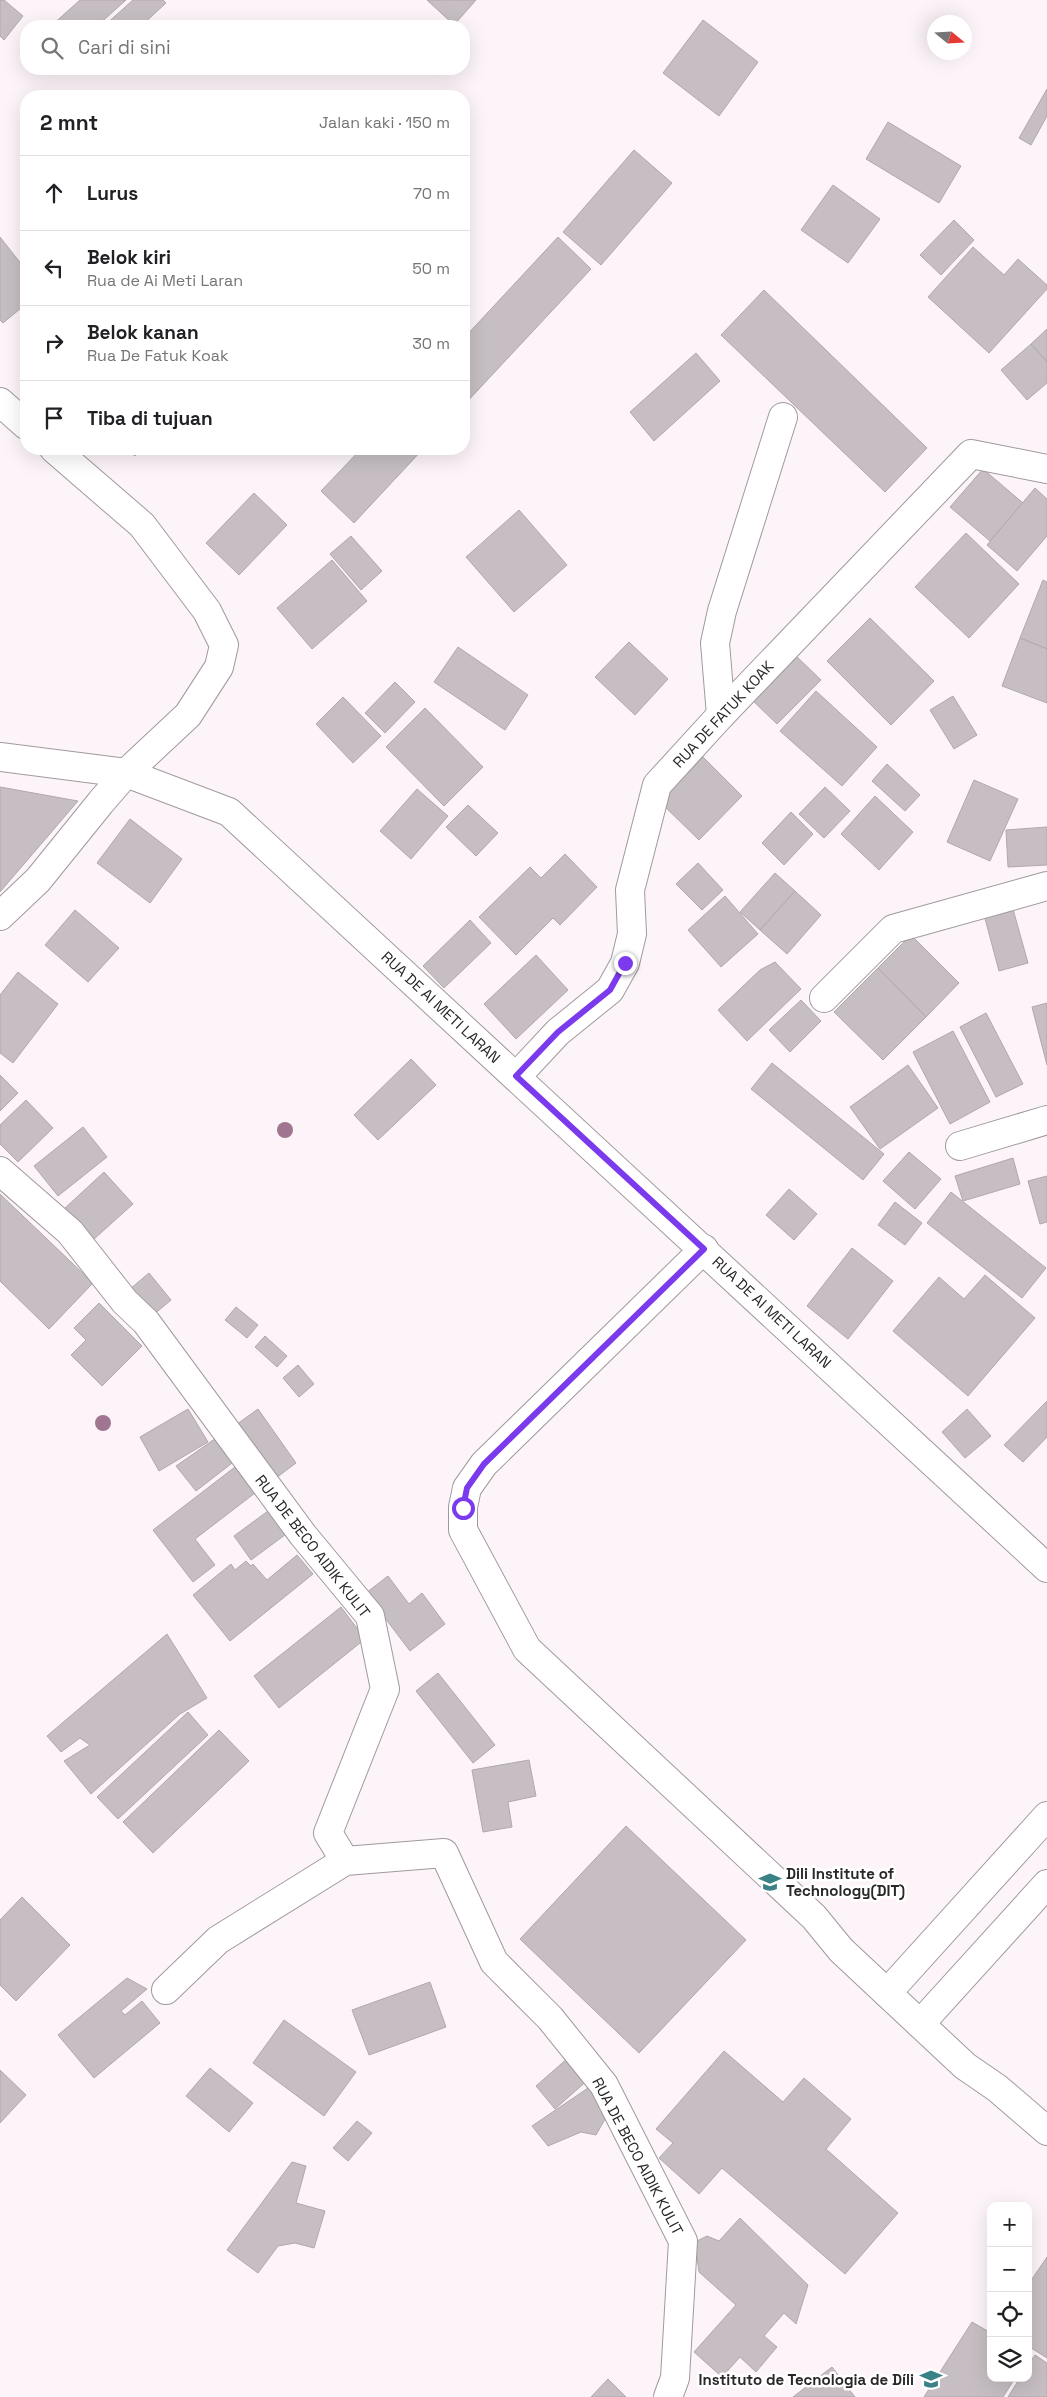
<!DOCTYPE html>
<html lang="id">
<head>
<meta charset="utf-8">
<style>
  :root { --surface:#fff; --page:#f6f6f6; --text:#202124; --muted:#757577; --line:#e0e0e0 }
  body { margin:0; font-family:"Space Grotesk",sans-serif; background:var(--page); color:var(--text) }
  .controls { position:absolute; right:15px; bottom:15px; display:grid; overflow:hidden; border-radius:10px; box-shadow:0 5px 20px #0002 }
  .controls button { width:45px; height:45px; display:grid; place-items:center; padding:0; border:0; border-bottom:1px solid var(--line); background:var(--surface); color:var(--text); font:25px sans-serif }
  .compass { position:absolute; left:927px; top:15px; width:45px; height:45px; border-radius:50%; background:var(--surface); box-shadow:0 5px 20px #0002; rotate:108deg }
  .stop { position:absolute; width:15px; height:15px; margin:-11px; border:4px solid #7c3aed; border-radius:50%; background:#fff }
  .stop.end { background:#7c3aed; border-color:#fff; box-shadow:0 1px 5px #0008 }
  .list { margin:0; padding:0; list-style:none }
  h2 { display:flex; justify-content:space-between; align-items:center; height:65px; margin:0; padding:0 20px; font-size:21px }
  h2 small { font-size:16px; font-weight:400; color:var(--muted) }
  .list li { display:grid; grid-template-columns:32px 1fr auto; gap:15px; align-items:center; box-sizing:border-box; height:75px; padding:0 20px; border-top:1px solid var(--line) }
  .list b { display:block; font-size:19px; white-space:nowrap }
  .list p { margin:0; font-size:16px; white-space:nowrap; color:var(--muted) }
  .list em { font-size:16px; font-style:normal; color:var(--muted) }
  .icon { flex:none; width:28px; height:28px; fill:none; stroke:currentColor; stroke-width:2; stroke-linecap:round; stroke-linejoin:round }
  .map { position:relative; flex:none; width:1047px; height:2397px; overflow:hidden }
  .search { position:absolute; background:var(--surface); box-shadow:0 5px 20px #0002; left:20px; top:20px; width:450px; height:55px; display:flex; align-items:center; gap:12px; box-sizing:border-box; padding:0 18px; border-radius:20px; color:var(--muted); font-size:19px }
  .panel { position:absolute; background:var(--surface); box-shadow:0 5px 20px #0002; left:20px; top:90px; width:450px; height:365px; border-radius:20px }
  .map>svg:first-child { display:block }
  .building { fill:#c6bec2; stroke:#b0a8ac }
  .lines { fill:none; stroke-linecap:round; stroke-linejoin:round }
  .minor-casing { stroke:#a0999d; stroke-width:30 }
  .minor { stroke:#fff; stroke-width:28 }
  .tree { fill:#a07590 }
  .route { stroke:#7c3aed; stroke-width:6 }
  .labels { text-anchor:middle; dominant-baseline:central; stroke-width:5; stroke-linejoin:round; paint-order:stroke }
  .street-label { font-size:15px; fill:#2a2729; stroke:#fff }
  .poi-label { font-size:15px; font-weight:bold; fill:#2a2729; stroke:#fff; text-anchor:start }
</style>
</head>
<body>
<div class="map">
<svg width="1047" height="2397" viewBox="0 0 1047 2397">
  <rect width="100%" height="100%" fill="#fcf4f8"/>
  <g class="building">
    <polygon points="0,0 4,0 23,16 4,40 0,36"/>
    <polygon points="80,0 126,0 97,26 51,26"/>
    <polygon points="133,0 163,0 166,3 141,26 104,26"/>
    <polygon points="427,0 476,0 454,25"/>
    <polygon points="703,20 758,62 719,116 663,73"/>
    <polygon points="1047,89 1047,116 1031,145 1019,138"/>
    <polygon points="888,122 961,166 939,203 866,159"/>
    <polygon points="634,150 672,183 601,265 563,232"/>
    <polygon points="833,185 880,219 848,263 801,230"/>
    <polygon points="954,220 974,240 941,275 920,255"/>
    <polygon points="0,237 26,270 26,304 3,323 0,320"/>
    <polygon points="558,237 591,269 464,405 464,338"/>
    <polygon points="973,247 1004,275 1018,259 1047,285 1047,289 989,353 928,297"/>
    <polygon points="764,290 927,448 885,492 721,335"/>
    <polygon points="1047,329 1047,362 1031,344"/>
    <polygon points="1031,344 1047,362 1047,383 1027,400 1001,370"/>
    <polygon points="696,353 720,381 654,441 630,412"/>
    <polygon points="126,449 141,449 135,456"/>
    <polygon points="361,449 423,449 354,523 321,491"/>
    <polygon points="983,469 1023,503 990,541 950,507"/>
    <polygon points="1035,488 1047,499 1047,536 1017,571 987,545"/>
    <polygon points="254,493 287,525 239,575 206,543"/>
    <polygon points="519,510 567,565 514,612 466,557"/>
    <polygon points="966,533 1019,584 969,638 915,587"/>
    <polygon points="351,536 382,571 361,590 330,554"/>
    <polygon points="332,560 367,601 312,649 277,608"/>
    <polygon points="1043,580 1047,582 1047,649 1020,638"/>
    <polygon points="870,618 934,681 891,725 827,661"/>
    <polygon points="1020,638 1047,649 1047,703 1002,686"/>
    <polygon points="629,642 668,679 635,715 595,677"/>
    <polygon points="458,647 528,695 505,730 434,682"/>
    <polygon points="794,654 821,680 777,724 751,699"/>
    <polygon points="395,682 415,702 385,733 365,713"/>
    <polygon points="816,691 877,747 842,786 780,731"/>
    <polygon points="953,696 977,735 954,749 930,710"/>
    <polygon points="343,697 381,736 353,763 316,724"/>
    <polygon points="425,708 483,767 444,806 386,747"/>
    <polygon points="703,757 742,796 699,840 660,802"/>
    <polygon points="887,764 920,795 905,811 872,781"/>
    <polygon points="974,780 1018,799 990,861 947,842"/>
    <polygon points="0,787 78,801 0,892"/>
    <polygon points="825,787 850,811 824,838 799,814"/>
    <polygon points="417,789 448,816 411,859 380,831"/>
    <polygon points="875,796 913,832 879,870 841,834"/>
    <polygon points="468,805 498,833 476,856 446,827"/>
    <polygon points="791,812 813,834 784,865 762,843"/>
    <polygon points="130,819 182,859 150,903 97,863"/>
    <polygon points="1047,827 1047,865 1008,867 1006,830"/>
    <polygon points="565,854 597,887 560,925 553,918 516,955 479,917 530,867 541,878"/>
    <polygon points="698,863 723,890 702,910 676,884"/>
    <polygon points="775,873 795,891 760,930 740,912"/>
    <polygon points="795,891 821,915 787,954 760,930"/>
    <polygon points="725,896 758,934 721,967 688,930"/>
    <polygon points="1011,902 1028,963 999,971 983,911"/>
    <polygon points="75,910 119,948 88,982 45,945"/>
    <polygon points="470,920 491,943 444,988 423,966"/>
    <polygon points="911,935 959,983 926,1017 878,968"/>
    <polygon points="536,955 568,990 516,1039 484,1004"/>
    <polygon points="775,962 801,989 747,1041 718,1010 760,970"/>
    <polygon points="878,968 926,1017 883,1060 834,1012"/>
    <polygon points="18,972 58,1004 13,1063 0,1053 0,995"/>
    <polygon points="801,1000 821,1021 790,1052 769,1030"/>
    <polygon points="1047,1003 1047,1065 1032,1007"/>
    <polygon points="986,1013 1023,1084 996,1097 960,1027"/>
    <polygon points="953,1031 990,1102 950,1124 913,1052"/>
    <polygon points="411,1059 436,1085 378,1140 354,1115"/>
    <polygon points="772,1063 884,1154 863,1180 751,1089"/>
    <polygon points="908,1065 938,1108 880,1149 850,1107"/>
    <polygon points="0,1075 18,1093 0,1111"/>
    <polygon points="26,1100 53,1128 18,1162 0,1144 0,1125"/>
    <polygon points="83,1127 107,1157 58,1196 34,1166"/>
    <polygon points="909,1152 941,1179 915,1209 883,1181"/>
    <polygon points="1013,1158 1020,1184 963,1201 955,1176"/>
    <polygon points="104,1172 133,1204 93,1240 64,1209"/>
    <polygon points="1047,1176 1047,1222 1040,1224 1028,1181"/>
    <polygon points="789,1189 817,1214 794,1240 766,1215"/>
    <polygon points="951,1192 1046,1268 1022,1298 927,1223"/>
    <polygon points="0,1194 93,1283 49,1329 0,1281"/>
    <polygon points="895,1202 922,1223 905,1245 878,1225"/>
    <polygon points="852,1248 893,1281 848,1339 807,1306"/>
    <polygon points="149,1273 171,1300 152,1316 130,1289"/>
    <polygon points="985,1275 1035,1318 968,1396 893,1331 939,1277 964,1299"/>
    <polygon points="99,1303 142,1346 102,1386 71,1355 86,1340 74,1328"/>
    <polygon points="236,1307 258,1325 247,1338 225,1320"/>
    <polygon points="265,1336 287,1356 277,1367 255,1347"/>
    <polygon points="298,1365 314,1384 299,1397 283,1378"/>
    <polygon points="1047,1401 1047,1437 1023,1462 1004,1445"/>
    <polygon points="188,1409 208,1442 159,1471 140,1437"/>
    <polygon points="258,1409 296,1463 272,1481 233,1427"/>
    <polygon points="967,1409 991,1436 965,1458 942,1432"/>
    <polygon points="219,1436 236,1460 196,1491 176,1466"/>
    <polygon points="235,1467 255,1493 195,1539 215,1565 193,1582 153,1530"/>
    <polygon points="272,1508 289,1532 251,1560 234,1536"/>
    <polygon points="297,1555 313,1574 230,1641 193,1595 231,1564 235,1570 246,1561 251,1566 253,1564 267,1580"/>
    <polygon points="388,1576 409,1604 422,1593 445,1624 410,1651 366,1593"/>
    <polygon points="341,1607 365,1639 279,1708 254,1676"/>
    <polygon points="167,1634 207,1698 180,1714 91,1794 64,1761 90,1745 80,1738 61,1752 47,1736"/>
    <polygon points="438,1673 495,1745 473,1763 416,1691"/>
    <polygon points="188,1712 208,1735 118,1819 97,1797"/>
    <polygon points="219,1730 249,1761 153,1853 123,1822"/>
    <polygon points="529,1760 536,1796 508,1802 512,1827 483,1832 472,1770"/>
    <polygon points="626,1826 746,1940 639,2053 520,1939"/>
    <polygon points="22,1897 70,1945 16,2001 0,1985 0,1920"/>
    <polygon points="127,1978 147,1989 121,2011 125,2015 142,2001 160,2023 94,2078 58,2035"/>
    <polygon points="430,1982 446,2027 369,2055 352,2010"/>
    <polygon points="284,2020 356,2072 324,2116 253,2063"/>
    <polygon points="724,2051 783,2102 804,2078 851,2119 826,2149 898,2213 845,2274 722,2168 699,2194 659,2158 673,2143 656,2129"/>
    <polygon points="569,2057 589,2079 555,2109 536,2086"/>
    <polygon points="210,2068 253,2103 229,2132 186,2096"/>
    <polygon points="0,2070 26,2095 0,2123"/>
    <polygon points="591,2086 609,2112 596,2135 581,2132 548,2146 532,2126"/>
    <polygon points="357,2121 372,2133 348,2161 333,2148"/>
    <polygon points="292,2162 306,2166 296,2203 325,2211 314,2248 295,2243 278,2246 258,2273 227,2250"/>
    <polygon points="740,2218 808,2285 796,2324 784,2313 764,2336 777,2347 756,2372 740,2357 722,2377 694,2352 736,2305 699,2272 695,2242 707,2236 719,2241"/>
    <polygon points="1047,2257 1047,2358 1028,2346 1028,2285"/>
    <polygon points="972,2322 991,2333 991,2378 1015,2378 1003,2397 924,2397"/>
    <polygon points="1035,2355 1047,2363 1047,2397 1008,2397 1020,2378 1028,2378 1028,2365"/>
    <polygon points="832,2367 855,2397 793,2397"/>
    <polygon points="608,2379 626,2397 591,2397"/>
  </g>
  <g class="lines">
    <g class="minor-casing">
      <g id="minor">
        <polyline points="0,402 26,425"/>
        <polyline points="721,715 715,643 722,611 783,417"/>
        <polyline points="0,757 126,773 229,812 1047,1568"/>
        <polyline points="0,916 38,880 101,802 126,773 188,715 219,667 224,645 207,611 142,525 54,449"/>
        <polyline points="824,998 893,929 1047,886"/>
        <polyline points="517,1076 558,1032 610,990 625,963 632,934 630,890 657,785 721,715 971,454 1047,469"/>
        <polyline points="960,1146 1047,1120"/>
        <polyline points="0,1171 70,1232 125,1302 146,1322 303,1535 370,1616 385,1689 328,1833 345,1861"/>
        <polyline points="704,1249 484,1464 467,1488 463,1507 463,1530 527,1649 814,1917 841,1950 965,2066 997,2088 1047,2131"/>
        <polyline points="166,1990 218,1940 345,1861 444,1853 494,1962 550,2018 604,2085 683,2241 675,2378 668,2397"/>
        <polyline points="887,1993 1047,1816"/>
        <polyline points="920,2024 1047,1884"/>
      </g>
    </g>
    <use href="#minor" class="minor"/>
  </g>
  <g class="tree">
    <circle cx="285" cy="1130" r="8"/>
    <circle cx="103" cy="1423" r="8"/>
  </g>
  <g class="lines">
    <polyline class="route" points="463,1508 467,1488 484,1464 704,1249 516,1076 558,1032 610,990 625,963"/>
  </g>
  <defs>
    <g id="university-bare" transform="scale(1.725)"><path d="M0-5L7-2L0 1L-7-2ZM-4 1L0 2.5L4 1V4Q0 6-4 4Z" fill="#3a8286" stroke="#fff" stroke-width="2.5" paint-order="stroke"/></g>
  </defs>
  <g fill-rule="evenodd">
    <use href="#university-bare" x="770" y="1882"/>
    <use href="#university-bare" x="931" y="2379"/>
  </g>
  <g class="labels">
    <g class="street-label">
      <text transform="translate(723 714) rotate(-47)">RUA DE FATUK KOAK</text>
      <text transform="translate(441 1007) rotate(43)">RUA DE AI METI LARAN</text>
      <text transform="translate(772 1312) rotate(43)">RUA DE AI METI LARAN</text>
      <text transform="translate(313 1546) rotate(52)">RUA DE BECO AIDIK KULIT</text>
      <text transform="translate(638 2156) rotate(62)">RUA DE BECO AIDIK KULIT</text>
    </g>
    <g class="poi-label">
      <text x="786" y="1873">Dili Institute of<tspan x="786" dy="17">Technology(DIT)</tspan></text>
      <text x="914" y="2379" text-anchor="end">Instituto de Tecnologia de Díli</text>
    </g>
  </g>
</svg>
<div class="controls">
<button>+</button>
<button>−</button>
<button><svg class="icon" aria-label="locate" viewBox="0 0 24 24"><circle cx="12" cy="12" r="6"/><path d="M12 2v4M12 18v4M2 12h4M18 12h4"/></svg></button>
<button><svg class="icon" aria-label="layers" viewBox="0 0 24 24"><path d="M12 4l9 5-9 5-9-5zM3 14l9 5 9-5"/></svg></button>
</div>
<svg class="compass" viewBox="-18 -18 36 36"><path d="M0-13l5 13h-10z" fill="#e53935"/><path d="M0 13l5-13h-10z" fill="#757577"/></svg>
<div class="stop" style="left:463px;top:1508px"></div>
<div class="stop end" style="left:625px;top:963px"></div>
<div class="search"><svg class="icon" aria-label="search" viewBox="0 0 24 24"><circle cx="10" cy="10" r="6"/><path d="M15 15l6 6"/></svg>Cari di sini</div>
<section class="panel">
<h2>2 mnt<small>Jalan kaki · 150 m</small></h2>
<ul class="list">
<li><svg class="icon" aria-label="ahead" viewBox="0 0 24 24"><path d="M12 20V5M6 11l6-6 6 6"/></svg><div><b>Lurus</b></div><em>70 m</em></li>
<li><svg class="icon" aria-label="left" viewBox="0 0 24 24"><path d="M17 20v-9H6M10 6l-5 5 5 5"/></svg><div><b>Belok kiri</b><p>Rua de Ai Meti Laran</p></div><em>50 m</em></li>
<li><svg class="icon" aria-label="right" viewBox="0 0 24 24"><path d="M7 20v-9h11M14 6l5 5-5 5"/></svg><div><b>Belok kanan</b><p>Rua De Fatuk Koak</p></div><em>30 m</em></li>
<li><svg class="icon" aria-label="arrive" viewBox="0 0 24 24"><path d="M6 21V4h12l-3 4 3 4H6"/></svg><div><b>Tiba di tujuan</b></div></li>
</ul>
</section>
</div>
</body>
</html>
